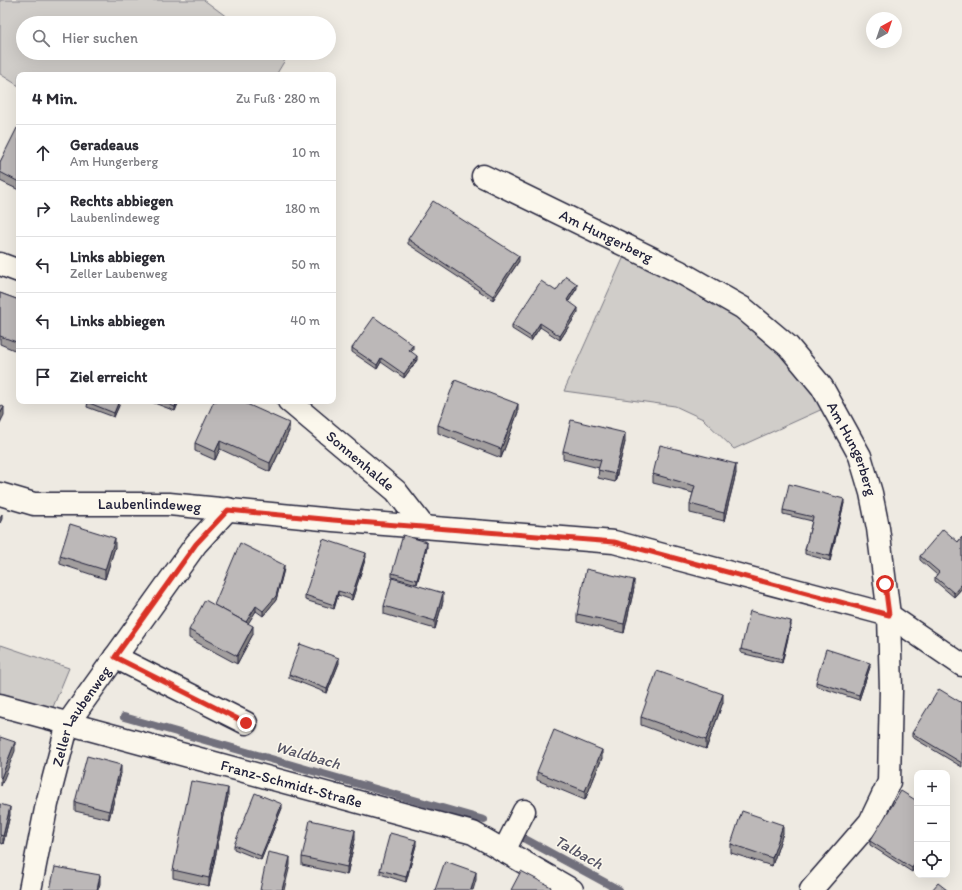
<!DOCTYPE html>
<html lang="de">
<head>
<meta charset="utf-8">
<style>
  :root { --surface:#fff; --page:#f7f7f7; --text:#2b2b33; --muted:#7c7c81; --line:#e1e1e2 }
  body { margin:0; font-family:Itim,sans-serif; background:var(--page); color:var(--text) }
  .controls { position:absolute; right:12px; bottom:12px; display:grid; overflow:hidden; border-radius:8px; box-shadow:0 4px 16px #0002 }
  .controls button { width:36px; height:36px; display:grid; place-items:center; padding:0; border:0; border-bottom:1px solid var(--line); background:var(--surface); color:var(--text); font:20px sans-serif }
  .compass { position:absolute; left:866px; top:12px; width:36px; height:36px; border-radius:50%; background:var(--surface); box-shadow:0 4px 16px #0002; rotate:40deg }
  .stop { position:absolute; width:12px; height:12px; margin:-9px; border:3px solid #d93025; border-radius:50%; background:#fff }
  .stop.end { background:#d93025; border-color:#fff; box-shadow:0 1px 4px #0008 }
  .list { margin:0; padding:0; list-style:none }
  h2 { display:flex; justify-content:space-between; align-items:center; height:52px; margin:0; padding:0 16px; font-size:17px }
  h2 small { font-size:13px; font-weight:400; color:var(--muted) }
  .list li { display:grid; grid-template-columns:26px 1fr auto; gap:12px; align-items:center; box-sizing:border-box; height:56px; padding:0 16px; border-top:1px solid var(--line) }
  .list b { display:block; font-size:15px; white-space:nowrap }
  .list p { margin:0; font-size:13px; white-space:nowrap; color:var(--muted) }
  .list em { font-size:13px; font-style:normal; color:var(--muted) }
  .icon { flex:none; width:22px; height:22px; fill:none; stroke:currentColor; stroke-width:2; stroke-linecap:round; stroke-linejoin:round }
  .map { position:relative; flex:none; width:962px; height:890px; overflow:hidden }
  .search { position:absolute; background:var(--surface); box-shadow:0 4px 16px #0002; left:16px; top:16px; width:320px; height:44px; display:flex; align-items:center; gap:10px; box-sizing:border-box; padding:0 14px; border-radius:22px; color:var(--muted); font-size:15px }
  .panel { position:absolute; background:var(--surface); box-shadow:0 4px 16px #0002; left:16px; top:72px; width:320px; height:332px; border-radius:8px }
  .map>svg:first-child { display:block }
  .green { fill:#d0cdc9; stroke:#797882 }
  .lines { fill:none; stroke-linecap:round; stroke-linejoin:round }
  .stream { stroke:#716f7c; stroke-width:8 }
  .minor-casing { stroke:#22223b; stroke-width:25 }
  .minor { stroke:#fbf7ec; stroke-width:22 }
  .wall { fill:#a29e9e; stroke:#22223b }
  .shaded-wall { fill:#848181; stroke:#22223b }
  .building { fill:#bcb8b8; stroke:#22223b }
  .route { stroke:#d93025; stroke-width:5 }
  .labels { text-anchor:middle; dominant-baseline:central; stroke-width:3; stroke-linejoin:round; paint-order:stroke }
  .street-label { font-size:15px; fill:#22223b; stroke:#fbf7ec }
  .water-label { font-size:16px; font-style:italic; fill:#575666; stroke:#fbf7ec }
</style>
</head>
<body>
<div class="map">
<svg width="962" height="890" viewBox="0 0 962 890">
  <rect width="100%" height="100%" fill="#eeeae2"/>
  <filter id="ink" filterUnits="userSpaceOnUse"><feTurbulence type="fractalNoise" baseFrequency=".025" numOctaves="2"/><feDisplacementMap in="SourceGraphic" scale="8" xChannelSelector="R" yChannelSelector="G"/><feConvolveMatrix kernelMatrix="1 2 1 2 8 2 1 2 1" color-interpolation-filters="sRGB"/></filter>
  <g filter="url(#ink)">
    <g class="green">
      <polygon points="0,0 204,0 235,23 23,23 23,53 276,53 285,60 276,75 19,75 19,86 0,74"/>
      <polygon points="626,252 723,303 784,353 827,407 734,449 703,419 675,406 564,391"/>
      <polygon points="1,645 69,668 51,712 0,699 0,648"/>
    </g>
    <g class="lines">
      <g class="stream">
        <polyline points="124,717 484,820"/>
        <polyline points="525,839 619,890"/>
      </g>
      <g class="minor-casing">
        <g id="minor">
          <path id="s1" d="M483 176 680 272 743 308 788 346 822 387 860 456 871 493 878 528 889 615 891 689 889 782 870 822 811 890"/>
          <polyline points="0,264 19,271"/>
          <path id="s2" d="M289 401 396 491 424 527"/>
          <path id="s3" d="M0 494 34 504H169L333 520 614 542 889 615 962 665"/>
          <polyline points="115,657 246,723"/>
          <path id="s4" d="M0 705 473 833 572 890"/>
          <polyline points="504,851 524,811"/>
          <path id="s5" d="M30 890 47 804 68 723 196 544 228 509"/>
        </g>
      </g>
      <use href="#minor" class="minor"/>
    </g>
    <g class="wall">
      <polygon points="19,129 19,190 0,181 0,162"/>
      <polygon points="408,239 519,261 493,300 408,244"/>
      <polygon points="577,288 569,301 578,312 560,340 540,327 531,341 512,329 512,325 556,291"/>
      <polygon points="0,293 19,300 19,352 0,344"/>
      <polygon points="352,348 413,349 411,352 417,360 404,378 381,362 377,369 352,352"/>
      <polygon points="88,401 121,401 114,417 87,407"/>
      <polygon points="149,401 179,401 175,411"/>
      <polygon points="518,412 501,458 438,433 438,425"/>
      <polygon points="289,431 270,472 220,449 215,460 195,451 195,443"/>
      <polygon points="625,442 615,482 598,478 599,468 563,459 563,451"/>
      <polygon points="736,473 724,521 690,513 690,504 693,493 653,483 653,474"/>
      <polygon points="844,503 830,561 805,554 805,550 812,521 783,514 783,510"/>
      <polygon points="962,537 962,588 954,597 935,581 935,577 937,575 920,560 920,556 958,542"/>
      <polygon points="115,547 105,579 60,564 60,556"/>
      <polygon points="427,547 417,584 392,577 392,573"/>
      <polygon points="366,557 352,600 338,595 334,609 305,600 305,595"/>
      <polygon points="284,569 276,600 263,616 256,611 248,623 253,634 237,664 189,638 189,630 214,605"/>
      <polygon points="634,588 624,633 577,622 577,614"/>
      <polygon points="443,601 435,629 384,614 384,606"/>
      <polygon points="791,625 782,663 741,653 741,649"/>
      <polygon points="339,663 327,693 289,678 289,674"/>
      <polygon points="870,667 859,700 816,686 816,682"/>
      <polygon points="723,702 706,749 641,725 641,717"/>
      <polygon points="962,703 962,767 912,737 912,733"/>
      <polygon points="602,758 585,800 537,780 537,772"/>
      <polygon points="121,773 109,819 75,811 75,802"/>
      <polygon points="228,797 209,886 173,878 173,870"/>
      <polygon points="917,801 917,865 912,872 870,845 870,841"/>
      <polygon points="0,804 10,815 3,844 0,843"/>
      <polygon points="282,808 261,860 234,849 234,845"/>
      <polygon points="783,833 772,866 731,853 731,844"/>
      <polygon points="355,839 347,875 302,865 302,857"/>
      <polygon points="416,845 406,882 380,874 380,870"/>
    </g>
    <g class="shaded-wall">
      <polygon points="519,256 519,261 493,300 493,296"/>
      <polygon points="577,284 577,288 567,304 567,300"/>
      <polygon points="578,308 578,312 560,340 560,336"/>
      <polygon points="540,323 540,327 531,341 531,337"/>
      <polygon points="413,345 413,349 409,355 409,350"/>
      <polygon points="417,356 417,360 404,378 404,374"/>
      <polygon points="381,358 381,362 377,369 377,365"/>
      <polygon points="119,401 121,401 114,417 114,413"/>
      <polygon points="177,401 179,401 175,411 175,407"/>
      <polygon points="518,404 518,412 501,458 501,449"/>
      <polygon points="4,407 4,415 0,423 0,414"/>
      <polygon points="289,423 289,431 270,472 270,463"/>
      <polygon points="625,433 625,442 615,482 615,474"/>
      <polygon points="220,441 220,449 215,460 215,452"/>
      <polygon points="736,464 736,473 724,521 724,513"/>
      <polygon points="844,499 844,503 830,561 830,556"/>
      <polygon points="2,514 2,519 0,523 0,519"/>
      <polygon points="115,538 115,547 105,579 105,570"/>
      <polygon points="427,542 427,547 417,584 417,580"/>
      <polygon points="366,553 366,557 352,600 352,595"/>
      <polygon points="284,565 284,569 276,600 263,616 263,611"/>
      <polygon points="634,580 634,588 624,633 624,624"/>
      <polygon points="962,584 962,588 954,597 954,593"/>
      <polygon points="338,591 338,595 334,609 334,605"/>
      <polygon points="443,593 443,601 435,629 435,621"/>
      <polygon points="256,606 256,611 244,630 244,625"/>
      <polygon points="791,621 791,625 782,663 782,659"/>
      <polygon points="253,626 253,634 237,664 237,656"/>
      <polygon points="339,658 339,663 327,693 327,689"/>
      <polygon points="870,663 870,667 859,700 859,695"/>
      <polygon points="723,694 723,702 706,749 706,740"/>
      <polygon points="15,742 15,751 1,786 1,778"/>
      <polygon points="602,750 602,758 585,800 585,791"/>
      <polygon points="121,765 121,773 109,819 109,811"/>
      <polygon points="228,788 228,797 209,886 209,878"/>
      <polygon points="282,804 282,808 261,860 261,856"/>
      <polygon points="10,807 10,815 3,844 3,836"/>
      <polygon points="783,825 783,833 772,866 772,858"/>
      <polygon points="355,830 355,839 347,875 347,867"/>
      <polygon points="416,840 416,845 406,882 406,877"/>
      <polygon points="290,857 290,865 284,890 282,890"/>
      <polygon points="917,860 917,865 912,872 912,868"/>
      <polygon points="476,872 476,880 473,890 471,890"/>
      <polygon points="100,875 100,884 98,890 97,890"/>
    </g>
    <g class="building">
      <polygon points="17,128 19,129 19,182 0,172 0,162"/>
      <polygon points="433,201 519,256 493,296 408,239"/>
      <polygon points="566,276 577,284 567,300 578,308 560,336 540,323 531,337 512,325 541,281 556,291"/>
      <polygon points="0,293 19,300 19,343 0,336"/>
      <polygon points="374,317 413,345 409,350 417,356 404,374 381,358 377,365 352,348"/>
      <polygon points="455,380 518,404 501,449 438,425"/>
      <polygon points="88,401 119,401 114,413 87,402"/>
      <polygon points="160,401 177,401 175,407"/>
      <polygon points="214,401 240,401 289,423 270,463 220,441 215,452 195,443"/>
      <polygon points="0,405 4,407 0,414"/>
      <polygon points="571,420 625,433 615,474 598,470 601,460 563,451"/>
      <polygon points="660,445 736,464 724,513 690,504 695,486 653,474"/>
      <polygon points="789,484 844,499 830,556 805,550 813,517 783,510"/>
      <polygon points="70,524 115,538 105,570 60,556"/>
      <polygon points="943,529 958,542 962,537 962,584 954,593 935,577 939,572 920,556"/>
      <polygon points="403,535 427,542 417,580 392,573"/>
      <polygon points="323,539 366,553 352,595 338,591 334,605 305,595"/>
      <polygon points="240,543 284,565 276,596 263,611 256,606 246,622 214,605"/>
      <polygon points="586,569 634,580 624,624 577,614"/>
      <polygon points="392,578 443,593 435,621 384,606"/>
      <polygon points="205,600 253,626 237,656 189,630"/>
      <polygon points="750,611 791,621 782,659 741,649"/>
      <polygon points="300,644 339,658 327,689 289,674"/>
      <polygon points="826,649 870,663 859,695 816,682"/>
      <polygon points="657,671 723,694 706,740 641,717"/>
      <polygon points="939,689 962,703 962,763 912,733"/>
      <polygon points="554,730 602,750 585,791 537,772"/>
      <polygon points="0,737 15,742 1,778 0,777"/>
      <polygon points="87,756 121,765 109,811 75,802"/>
      <polygon points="191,781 228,788 209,878 173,870"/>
      <polygon points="901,791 917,801 917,860 912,868 870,841"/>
      <polygon points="255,793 282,804 261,856 234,845"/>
      <polygon points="0,804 10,807 3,836 0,835"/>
      <polygon points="742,811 783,825 772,858 731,844"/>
      <polygon points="310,820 355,830 347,867 302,857"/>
      <polygon points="390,833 416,840 406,877 380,870"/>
      <polygon points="268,852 290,857 282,890 260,890"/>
      <polygon points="445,861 476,872 471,890 435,890"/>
      <polygon points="55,867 100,875 97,890 50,890"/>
      <polygon points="521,871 551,887 550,890 511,890"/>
      <polygon points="938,883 947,890 932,890"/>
    </g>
  </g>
  <g class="lines" filter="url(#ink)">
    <polyline class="route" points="246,723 115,657 196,544 228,510 333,520 614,542 889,615 885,584"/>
  </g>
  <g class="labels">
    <g class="street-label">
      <text stroke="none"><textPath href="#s1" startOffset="137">Am Hungerberg</textPath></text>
      <text stroke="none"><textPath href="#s1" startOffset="473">Am Hungerberg</textPath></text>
      <text stroke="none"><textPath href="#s2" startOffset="93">Sonnenhalde</textPath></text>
      <text stroke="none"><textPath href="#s3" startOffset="151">Laubenlindeweg</textPath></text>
      <text stroke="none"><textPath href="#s5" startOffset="183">Zeller Laubenweg</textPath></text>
      <text stroke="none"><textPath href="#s4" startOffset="302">Franz-Schmidt-Straße</textPath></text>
    </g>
    <g class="water-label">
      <text transform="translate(308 755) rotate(16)">Waldbach</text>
      <text transform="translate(579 852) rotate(29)">Talbach</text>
    </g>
  </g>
</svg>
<div class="controls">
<button>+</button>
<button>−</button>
<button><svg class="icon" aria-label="locate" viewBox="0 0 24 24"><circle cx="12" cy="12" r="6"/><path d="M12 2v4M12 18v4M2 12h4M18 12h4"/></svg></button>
</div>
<svg class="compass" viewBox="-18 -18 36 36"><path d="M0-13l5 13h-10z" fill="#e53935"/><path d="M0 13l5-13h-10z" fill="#7c7c81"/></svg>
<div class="stop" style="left:885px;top:584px"></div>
<div class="stop end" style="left:246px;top:723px"></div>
<div class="search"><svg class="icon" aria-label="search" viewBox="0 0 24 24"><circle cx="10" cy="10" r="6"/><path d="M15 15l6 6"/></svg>Hier suchen</div>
<section class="panel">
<h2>4 Min.<small>Zu Fuß · 280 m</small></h2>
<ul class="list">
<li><svg class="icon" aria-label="ahead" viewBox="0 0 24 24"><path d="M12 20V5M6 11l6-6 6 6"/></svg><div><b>Geradeaus</b><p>Am Hungerberg</p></div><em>10 m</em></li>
<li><svg class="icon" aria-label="right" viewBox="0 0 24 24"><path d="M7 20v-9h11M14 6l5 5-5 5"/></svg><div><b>Rechts abbiegen</b><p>Laubenlindeweg</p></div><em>180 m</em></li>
<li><svg class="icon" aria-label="left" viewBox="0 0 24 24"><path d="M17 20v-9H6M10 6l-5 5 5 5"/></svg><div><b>Links abbiegen</b><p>Zeller Laubenweg</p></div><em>50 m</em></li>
<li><svg class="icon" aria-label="left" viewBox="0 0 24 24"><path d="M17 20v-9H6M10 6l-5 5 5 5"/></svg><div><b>Links abbiegen</b></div><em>40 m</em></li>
<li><svg class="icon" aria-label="arrive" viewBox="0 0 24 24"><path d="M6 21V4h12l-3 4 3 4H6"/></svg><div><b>Ziel erreicht</b></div></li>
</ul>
</section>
</div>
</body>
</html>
